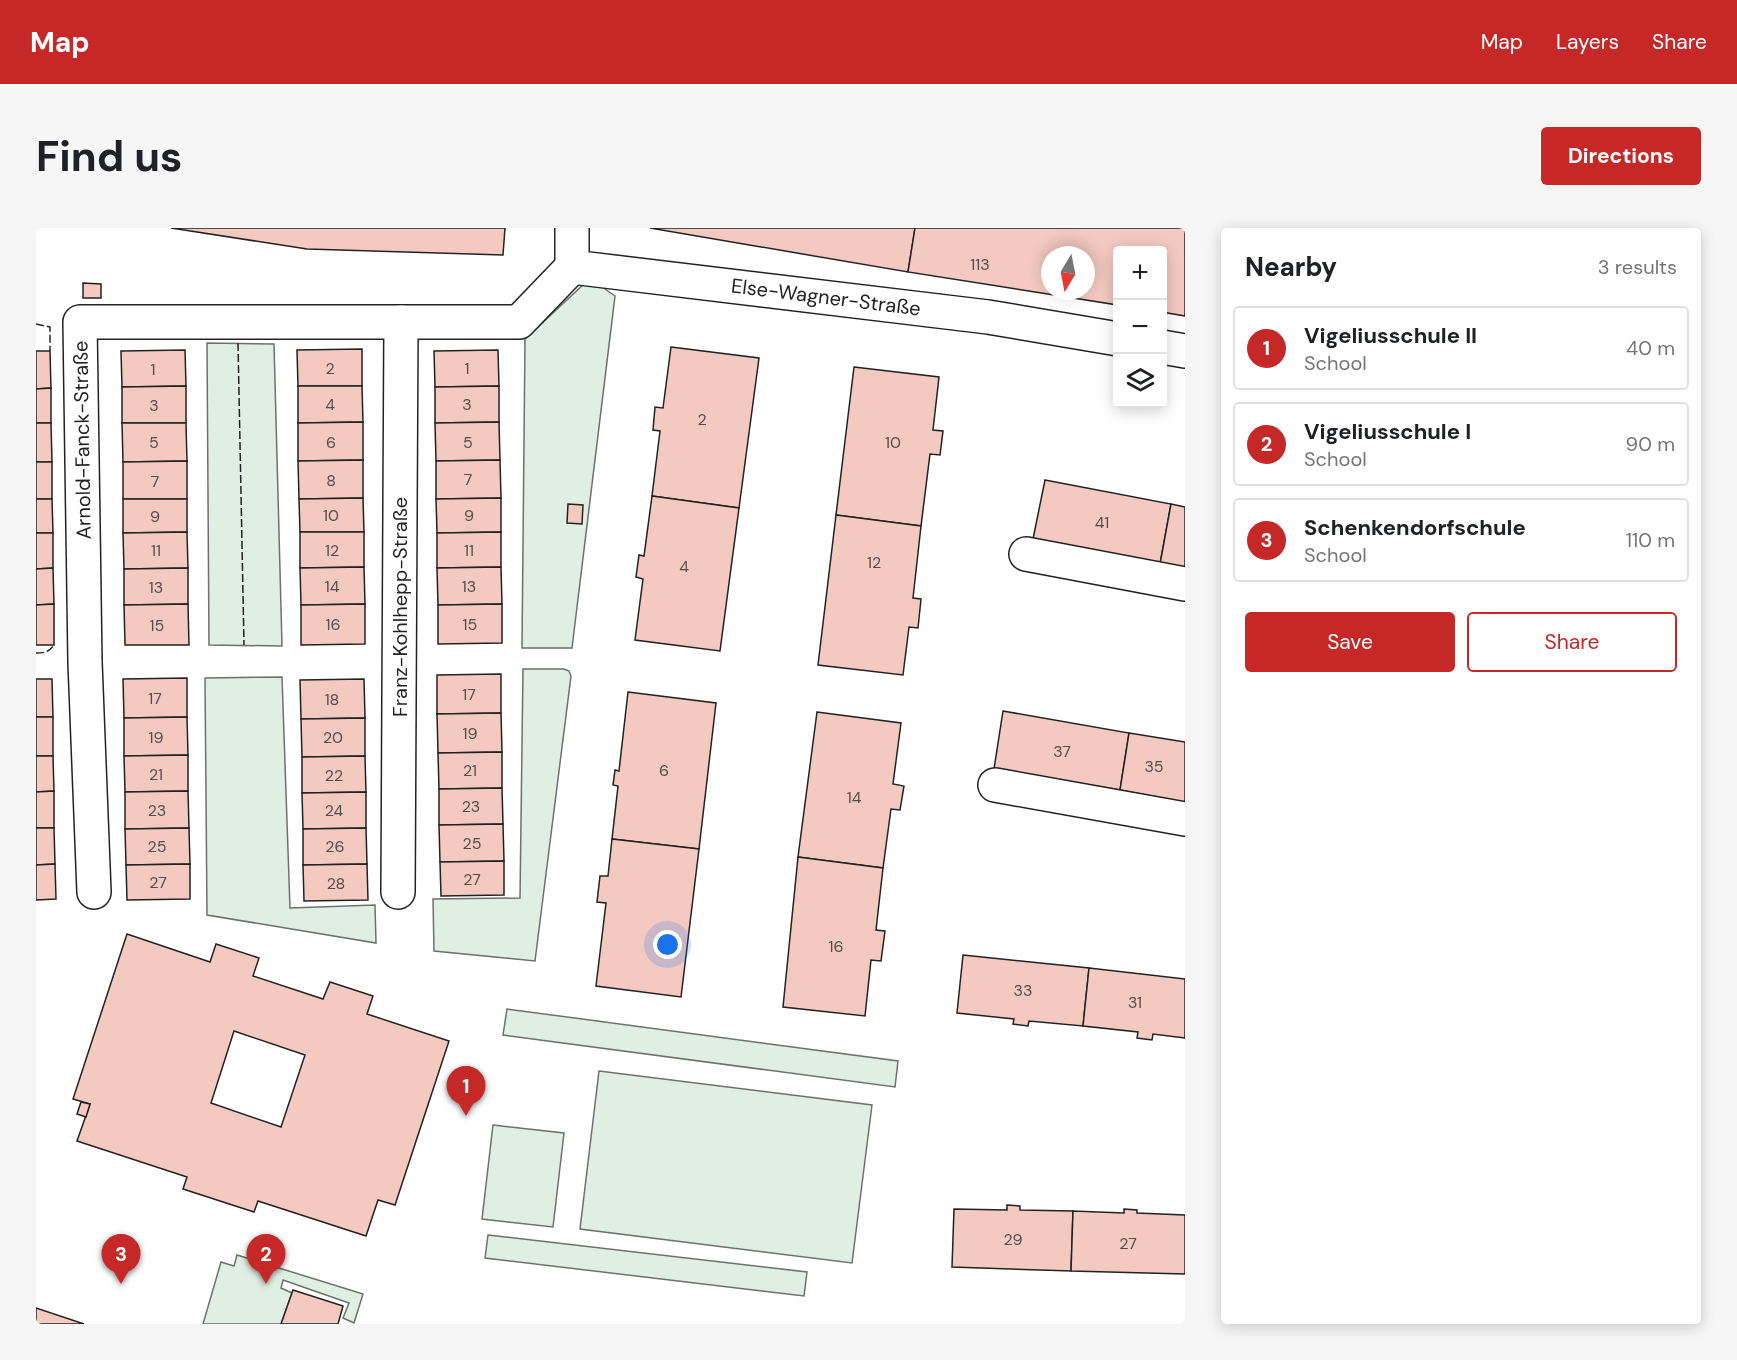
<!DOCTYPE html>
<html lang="en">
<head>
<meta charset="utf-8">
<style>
  :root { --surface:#fff; --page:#f6f6f6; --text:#202124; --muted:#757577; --line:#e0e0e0; --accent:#c62828 }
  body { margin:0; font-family:"DM Sans",sans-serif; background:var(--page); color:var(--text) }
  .controls { position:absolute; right:18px; top:18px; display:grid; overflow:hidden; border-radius:6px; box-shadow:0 3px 15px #0003 }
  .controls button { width:54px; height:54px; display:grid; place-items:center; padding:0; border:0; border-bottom:2px solid var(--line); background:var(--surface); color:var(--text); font:30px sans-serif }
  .compass { position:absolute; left:1005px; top:18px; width:54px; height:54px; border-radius:50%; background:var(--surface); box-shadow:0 3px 15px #0003; rotate:190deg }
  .you { position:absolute; left:632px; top:717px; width:21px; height:21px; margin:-15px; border:4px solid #fff; border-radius:50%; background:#1a73e8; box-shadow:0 0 0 9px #1a73e833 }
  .badge { display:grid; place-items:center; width:39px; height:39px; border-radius:50%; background:var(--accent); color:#fff; font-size:20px; font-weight:700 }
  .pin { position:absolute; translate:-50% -50px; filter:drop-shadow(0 2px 3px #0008) }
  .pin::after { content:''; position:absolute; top:32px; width:21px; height:18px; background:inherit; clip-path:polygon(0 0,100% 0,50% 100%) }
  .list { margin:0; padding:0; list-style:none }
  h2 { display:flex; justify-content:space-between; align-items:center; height:78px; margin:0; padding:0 24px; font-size:26px }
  h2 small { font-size:20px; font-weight:400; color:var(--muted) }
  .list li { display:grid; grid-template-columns:39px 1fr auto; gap:18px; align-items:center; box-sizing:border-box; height:84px; margin:0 12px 12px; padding:0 12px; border:2px solid var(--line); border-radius:6px }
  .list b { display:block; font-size:22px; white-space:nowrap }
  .list p { margin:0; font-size:20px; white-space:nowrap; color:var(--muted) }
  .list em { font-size:20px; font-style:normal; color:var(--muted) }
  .actions { display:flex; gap:12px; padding:18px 24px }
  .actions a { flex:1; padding:14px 0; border:2px solid var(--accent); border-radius:6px; text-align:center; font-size:21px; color:var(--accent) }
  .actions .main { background:var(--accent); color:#fff }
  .icon { flex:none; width:33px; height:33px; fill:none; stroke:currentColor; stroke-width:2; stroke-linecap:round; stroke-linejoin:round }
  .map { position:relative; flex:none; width:1149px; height:1096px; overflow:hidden; border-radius:6px }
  header { display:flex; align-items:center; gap:36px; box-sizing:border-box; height:84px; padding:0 30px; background:var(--accent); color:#fff }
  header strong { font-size:28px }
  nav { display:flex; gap:33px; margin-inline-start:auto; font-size:21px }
  .intro { display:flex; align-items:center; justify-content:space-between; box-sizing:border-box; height:144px; padding:0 36px }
  h1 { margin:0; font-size:42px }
  .button { padding:15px 27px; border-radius:6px; background:var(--accent); color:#fff; font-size:21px; font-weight:700 }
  main { display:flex; gap:36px; padding:0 36px }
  aside { flex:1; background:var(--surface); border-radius:6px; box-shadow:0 3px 15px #0003 }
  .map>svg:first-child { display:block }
  .green { fill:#e0efe3; stroke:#6f6f6f; stroke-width:1.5 }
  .building { fill:#f3c9c0; stroke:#222; stroke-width:1.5; fill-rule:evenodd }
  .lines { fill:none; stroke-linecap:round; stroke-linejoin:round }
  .minor-casing { stroke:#222; stroke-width:36 }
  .minor { stroke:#fff; stroke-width:33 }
  .fence { stroke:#222; stroke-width:1.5; stroke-dasharray:8 3; stroke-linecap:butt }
  .labels { text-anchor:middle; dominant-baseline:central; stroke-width:4.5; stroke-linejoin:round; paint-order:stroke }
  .number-label { font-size:16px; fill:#564c4a }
  .street-label { font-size:20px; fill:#222; stroke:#fff }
</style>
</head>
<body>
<header>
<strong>Map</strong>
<nav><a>Map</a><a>Layers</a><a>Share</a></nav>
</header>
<div class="intro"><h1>Find us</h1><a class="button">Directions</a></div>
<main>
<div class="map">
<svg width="1149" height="1096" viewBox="0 0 1149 1096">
  <rect width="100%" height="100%" fill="#fff"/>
  <g class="green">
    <polygon points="559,54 579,68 536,420 486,420 489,111 548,56"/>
    <polygon points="171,115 238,116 246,418 173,417"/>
    <polygon points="487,441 528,441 533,443 535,448 499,733 398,723 397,671 484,670"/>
    <polygon points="246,449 254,680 339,677 340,715 171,687 169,450"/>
    <polygon points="471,781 862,833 859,859 467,807"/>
    <polygon points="563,843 836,877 816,1035 544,1001"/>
    <polygon points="457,897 528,905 517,999 446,991"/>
    <polygon points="452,1007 771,1044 768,1068 449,1030"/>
    <polygon points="201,1027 327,1066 318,1095 307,1090 313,1075 247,1052 245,1060 256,1065 245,1096 167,1096 185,1034 198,1038"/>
  </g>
  <g class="building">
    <polygon points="135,0 469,0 467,27 271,21"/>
    <polygon points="614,0 879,0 872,44"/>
    <path d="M879 0H1149V88L1126 84V22H1082V77L872 44ZM1014 27H1050V63H1014Z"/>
    <polygon points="47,55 65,56 65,70 47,70"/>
    <polygon points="635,119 723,130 703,280 616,268 624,203 617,202 619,179 627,180"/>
    <polygon points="326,121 326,158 262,158 261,122"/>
    <polygon points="149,122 150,158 86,159 85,123"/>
    <polygon points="462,122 463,158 399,159 398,123"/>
    <polygon points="0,123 14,123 15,160 0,161"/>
    <polygon points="818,139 903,149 897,202 907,203 904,227 894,226 885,298 800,287"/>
    <polygon points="150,158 150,195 86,195 86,159"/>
    <polygon points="262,158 326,158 327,194 262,195"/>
    <polygon points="463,158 463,194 399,195 399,159"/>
    <polygon points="15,160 15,195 0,195 0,161"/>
    <polygon points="327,194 327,232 262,233 262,195"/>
    <polygon points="463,194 464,232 400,233 399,195"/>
    <polygon points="0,195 15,195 16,234 0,234"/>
    <polygon points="86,195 150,195 151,233 87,234"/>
    <polygon points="327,232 327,270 263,271 262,233"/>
    <polygon points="464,232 465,270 400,271 400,233"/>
    <polygon points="151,233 151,271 87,271 87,234"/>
    <rect x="0" y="234" width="16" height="37"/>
    <polygon points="1009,252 1135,276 1124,336 997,311"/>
    <polygon points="616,268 703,280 684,423 599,412 607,351 600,349 603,327 608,328"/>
    <polygon points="327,270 328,304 264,304 263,271"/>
    <polygon points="465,270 465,304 401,305 400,271"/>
    <polygon points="0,271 16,271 17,305 0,305"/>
    <polygon points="87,271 151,271 151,304 87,305"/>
    <polygon points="532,276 547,277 546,296 531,295"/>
    <polygon points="1135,276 1149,279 1149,340 1124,336"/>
    <polygon points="800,287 885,298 877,370 885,371 882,400 873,399 867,447 782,437"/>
    <polygon points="151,304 152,340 88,341 87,305"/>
    <polygon points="264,304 328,304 328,339 264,340"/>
    <polygon points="465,304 465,339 401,340 401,305"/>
    <polygon points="0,305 17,305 17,340 0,341"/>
    <polygon points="328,339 329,376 265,377 264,340"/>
    <polygon points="465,339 466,376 402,377 401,340"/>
    <polygon points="17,340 18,376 0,377 0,341"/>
    <polygon points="152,340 152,376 88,377 88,341"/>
    <polygon points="18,376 18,417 0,417 0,377"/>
    <polygon points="152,376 153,417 89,417 88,377"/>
    <polygon points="329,376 329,416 265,417 265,377"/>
    <polygon points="466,376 466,415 402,416 402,377"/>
    <polygon points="465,446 465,485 401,486 401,447"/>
    <polygon points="151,450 151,489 88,490 87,451"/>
    <polygon points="0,451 16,451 17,489 0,489"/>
    <polygon points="328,451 329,490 265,491 264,452"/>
    <polygon points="592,464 680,475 663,621 576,611 582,558 577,557 579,542 583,543"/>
    <polygon points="967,483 1093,505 1084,562 958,541"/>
    <polygon points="781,484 865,495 857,556 868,558 864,582 855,581 847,640 762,629"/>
    <polygon points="465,485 466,524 402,525 401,486"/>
    <rect x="0" y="489" width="17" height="39"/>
    <polygon points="151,489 152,527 88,528 88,490"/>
    <polygon points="329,490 329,528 266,529 265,491"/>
    <polygon points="1093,505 1149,514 1149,581 1136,579 1137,572 1084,562"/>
    <polygon points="466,524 466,560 403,561 402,525"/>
    <polygon points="152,527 152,563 89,564 88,528"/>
    <polygon points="0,528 17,528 18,563 0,564"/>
    <polygon points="329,528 330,564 266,565 266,529"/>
    <polygon points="466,560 467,596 403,597 403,561"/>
    <polygon points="18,563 18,600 0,600 0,564"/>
    <polygon points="152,563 153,600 89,601 89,564"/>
    <polygon points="330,564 330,600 267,601 266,565"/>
    <polygon points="467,596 468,633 404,634 403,597"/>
    <polygon points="0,600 18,600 19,636 0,637"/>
    <polygon points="153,600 154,636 90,637 89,601"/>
    <polygon points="330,600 331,636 267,637 267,601"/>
    <polygon points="576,611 663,621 645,769 560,758 570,675 561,674 564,648 572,648"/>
    <polygon points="762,629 847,640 840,702 849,703 845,733 835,732 829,788 747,779"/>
    <polygon points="468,633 468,667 405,668 404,634"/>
    <polygon points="19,636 20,671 0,672 0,637"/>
    <polygon points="154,636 154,671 91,672 90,637"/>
    <polygon points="331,636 332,672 268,673 267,637"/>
    <path d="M91 706 174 734 180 716 223 730 217 748 287 771 294 754 337 768 331 786 413 813 359 977 342 972 330 1008 222 973 218 984 147 961 151 949 41 913 54 876 37 871ZM198 803 269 827 245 899 175 875Z"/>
    <polygon points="927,727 1053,740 1047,798 993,793 992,798 977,796 978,791 921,785"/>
    <polygon points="1053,740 1149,751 1149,810 1117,806 1116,812 1101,810 1102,804 1047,798"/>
    <polygon points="45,874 54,876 50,889 41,886"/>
    <polygon points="971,977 984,978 984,982 1037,983 1035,1043 916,1039 918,981 971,982"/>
    <polygon points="1088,981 1101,982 1101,985 1149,987 1149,1046 1035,1043 1037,983 1088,985"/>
    <polygon points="257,1062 307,1078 302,1096 245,1096"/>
    <polygon points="0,1080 48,1096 0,1096"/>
  </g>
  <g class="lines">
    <g class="minor-casing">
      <g id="minor">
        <polyline points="536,0 536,39 952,89 1082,111"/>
        <polyline points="1126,119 1149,123"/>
        <polyline points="990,326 1149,356"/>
        <polyline points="959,557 1149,591"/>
        <polyline points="58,664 49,434 44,94 483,94 536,39"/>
        <polyline points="362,664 365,94"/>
      </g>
    </g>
    <use href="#minor" class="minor"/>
    <g class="fence">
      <polyline points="0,96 14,99 14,123"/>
      <polyline points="202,115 208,417"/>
      <path d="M0 425C9 425 13 424 18 417"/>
    </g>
  </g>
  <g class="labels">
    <g class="number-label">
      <text x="944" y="36">113</text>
      <text x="294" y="140">2</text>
      <text x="431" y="140">1</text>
      <text x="117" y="141">1</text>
      <text x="294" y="176">4</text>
      <text x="431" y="176">3</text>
      <text x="118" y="177">3</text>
      <text x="666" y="191">2</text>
      <text x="118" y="214">5</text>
      <text x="295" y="214">6</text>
      <text x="432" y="214">5</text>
      <text x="857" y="214">10</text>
      <text x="432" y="251">7</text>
      <text x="295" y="252">8</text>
      <text x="119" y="253">7</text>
      <text x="295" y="287">10</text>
      <text x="433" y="287">9</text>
      <text x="119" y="288">9</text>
      <text x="1066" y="294">41</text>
      <text x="120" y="322">11</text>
      <text x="296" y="322">12</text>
      <text x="433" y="322">11</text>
      <text x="838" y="334">12</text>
      <text x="648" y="338">4</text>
      <text x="296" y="358">14</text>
      <text x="433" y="358">13</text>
      <text x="120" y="359">13</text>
      <text x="297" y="396">16</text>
      <text x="434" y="396">15</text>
      <text x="121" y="397">15</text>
      <text x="433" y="466">17</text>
      <text x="119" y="470">17</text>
      <text x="296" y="471">18</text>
      <text x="434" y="505">19</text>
      <text x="120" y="509">19</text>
      <text x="297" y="509">20</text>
      <text x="1026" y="523">37</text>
      <text x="1118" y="538">35</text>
      <text x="434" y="542">21</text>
      <text x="628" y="542">6</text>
      <text x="120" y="546">21</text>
      <text x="298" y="547">22</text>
      <text x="818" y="569">14</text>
      <text x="435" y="578">23</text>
      <text x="121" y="582">23</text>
      <text x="298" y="582">24</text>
      <text x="436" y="615">25</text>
      <text x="121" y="618">25</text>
      <text x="299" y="618">26</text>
      <text x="436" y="651">27</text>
      <text x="122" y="654">27</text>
      <text x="300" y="655">28</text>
      <text x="800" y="718">16</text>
      <text x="987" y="762">33</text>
      <text x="1099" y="774">31</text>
      <text x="977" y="1011">29</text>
      <text x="1092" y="1015">27</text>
    </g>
    <g class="street-label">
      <text transform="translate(790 69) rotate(7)">Else-Wagner-Straße</text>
      <text transform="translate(46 212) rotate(-91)">Arnold-Fanck-Straße</text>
      <text transform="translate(364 379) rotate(-90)">Franz-Kohlhepp-Straße</text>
    </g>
  </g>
</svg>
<div class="controls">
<button>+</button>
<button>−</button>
<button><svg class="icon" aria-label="layers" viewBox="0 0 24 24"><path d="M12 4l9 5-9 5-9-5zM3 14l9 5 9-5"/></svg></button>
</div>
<svg class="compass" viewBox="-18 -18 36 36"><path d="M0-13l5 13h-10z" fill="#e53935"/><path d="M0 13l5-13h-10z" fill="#757577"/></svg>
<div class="you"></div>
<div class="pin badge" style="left:430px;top:888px">1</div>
<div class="pin badge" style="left:230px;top:1056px">2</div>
<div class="pin badge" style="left:85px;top:1056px">3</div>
</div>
<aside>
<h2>Nearby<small>3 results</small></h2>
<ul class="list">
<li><span class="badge">1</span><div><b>Vigeliusschule II</b><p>School</p></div><em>40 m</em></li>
<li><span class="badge">2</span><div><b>Vigeliusschule I</b><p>School</p></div><em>90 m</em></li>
<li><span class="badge">3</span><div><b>Schenkendorfschule</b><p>School</p></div><em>110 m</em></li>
</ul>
<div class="actions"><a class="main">Save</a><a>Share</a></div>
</aside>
</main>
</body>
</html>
